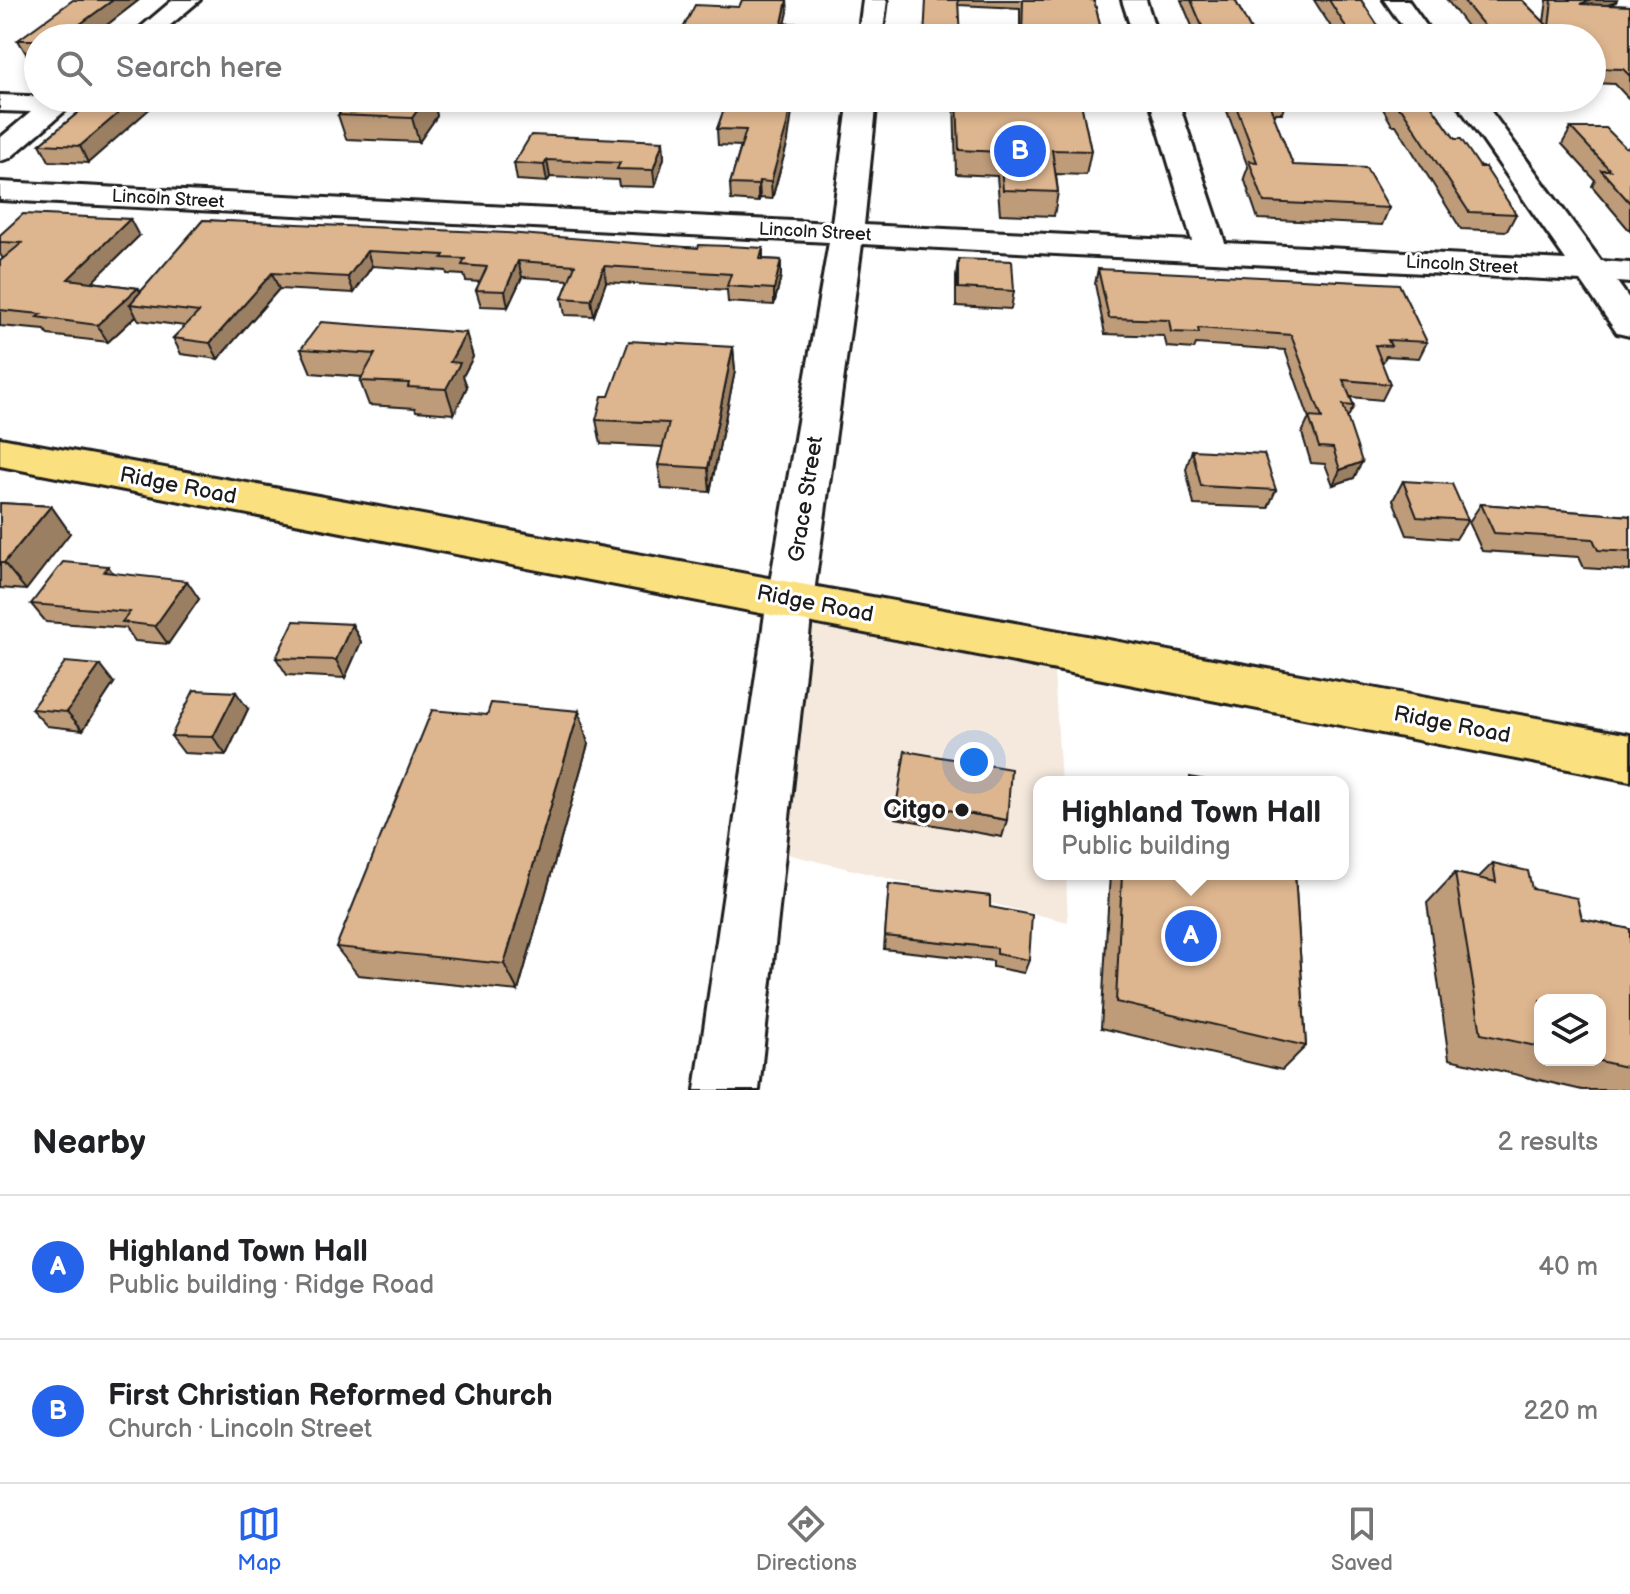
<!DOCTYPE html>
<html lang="en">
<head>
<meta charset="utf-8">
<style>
  :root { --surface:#fff; --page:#f6f6f6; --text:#202124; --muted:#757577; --line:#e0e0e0; --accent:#2563eb }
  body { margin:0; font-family:"Balsamiq Sans",sans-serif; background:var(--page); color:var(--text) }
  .controls { position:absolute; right:24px; bottom:24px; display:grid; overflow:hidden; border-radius:16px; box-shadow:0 4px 12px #0003 }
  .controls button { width:72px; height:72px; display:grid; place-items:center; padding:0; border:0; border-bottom:2px solid var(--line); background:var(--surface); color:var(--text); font:40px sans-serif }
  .you { position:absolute; left:974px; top:762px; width:28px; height:28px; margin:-20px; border:6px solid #fff; border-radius:50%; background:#1a73e8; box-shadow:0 0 0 12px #1a73e833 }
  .badge { display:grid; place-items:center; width:52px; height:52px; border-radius:50%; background:var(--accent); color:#fff; font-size:26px; font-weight:700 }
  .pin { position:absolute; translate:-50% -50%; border:4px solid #fff; box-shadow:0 2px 8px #0006 }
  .popup { position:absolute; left:1033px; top:776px; width:316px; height:104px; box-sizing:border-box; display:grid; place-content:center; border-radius:16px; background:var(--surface); filter:drop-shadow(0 2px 6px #0005); font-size:26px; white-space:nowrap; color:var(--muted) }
  .popup b { font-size:30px; color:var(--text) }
  .popup::after { content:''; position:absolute; left:50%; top:100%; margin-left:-16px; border:16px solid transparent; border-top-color:var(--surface) }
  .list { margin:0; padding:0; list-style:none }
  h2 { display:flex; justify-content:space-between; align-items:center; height:104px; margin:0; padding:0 32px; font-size:34px }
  h2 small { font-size:26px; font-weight:400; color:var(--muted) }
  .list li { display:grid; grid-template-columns:52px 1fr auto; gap:24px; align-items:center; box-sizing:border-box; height:144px; padding:0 32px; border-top:2px solid var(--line) }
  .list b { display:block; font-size:30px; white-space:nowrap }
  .list p { margin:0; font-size:26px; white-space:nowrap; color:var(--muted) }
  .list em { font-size:26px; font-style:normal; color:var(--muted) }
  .icon { flex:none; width:44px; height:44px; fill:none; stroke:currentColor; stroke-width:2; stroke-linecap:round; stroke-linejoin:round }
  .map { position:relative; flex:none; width:1630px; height:1090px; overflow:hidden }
  .search { position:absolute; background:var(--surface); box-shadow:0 4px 12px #0003; left:24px; right:24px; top:24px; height:88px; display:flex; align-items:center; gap:20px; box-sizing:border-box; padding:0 28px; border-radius:44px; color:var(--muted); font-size:30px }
  .sheet { height:392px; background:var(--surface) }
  nav { display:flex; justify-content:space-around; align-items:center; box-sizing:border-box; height:112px; border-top:2px solid var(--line); background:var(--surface); font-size:22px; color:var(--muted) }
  nav a { display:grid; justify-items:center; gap:4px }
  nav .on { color:var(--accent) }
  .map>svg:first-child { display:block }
  .built { fill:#f5e9dd }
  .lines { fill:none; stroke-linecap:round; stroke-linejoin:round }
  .minor-casing { stroke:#1c1c1c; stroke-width:6 }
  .major-casing { stroke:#1c1c1c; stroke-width:6 }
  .minor { fill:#fff; fill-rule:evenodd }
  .major { fill:#fbe080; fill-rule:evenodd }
  .wall { fill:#be9c7a; stroke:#1c1c1c; stroke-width:2; fill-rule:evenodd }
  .shaded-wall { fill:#9b7f63; stroke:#1c1c1c; stroke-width:2 }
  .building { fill:#ddb58e; stroke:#1c1c1c; stroke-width:2 }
  .poi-dot { fill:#1c1c1c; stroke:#fff; stroke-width:3 }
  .labels { text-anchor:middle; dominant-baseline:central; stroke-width:6; stroke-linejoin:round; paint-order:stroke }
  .far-street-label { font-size:18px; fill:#1c1c1c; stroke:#fff }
  .street-label { font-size:22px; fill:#1c1c1c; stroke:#fff }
  .near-poi-label { font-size:26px; font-weight:bold; fill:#1c1c1c; stroke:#fff; text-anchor:end }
</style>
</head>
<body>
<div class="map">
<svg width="1630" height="1090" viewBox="0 0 1630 1090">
  <rect width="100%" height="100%" fill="#fff"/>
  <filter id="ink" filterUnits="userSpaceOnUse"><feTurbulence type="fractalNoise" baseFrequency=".0125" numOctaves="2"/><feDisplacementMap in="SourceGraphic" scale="16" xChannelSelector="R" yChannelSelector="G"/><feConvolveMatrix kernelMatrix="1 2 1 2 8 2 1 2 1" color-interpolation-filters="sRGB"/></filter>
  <g filter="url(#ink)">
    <polygon class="built" points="796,606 1053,654 1061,782 1039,782 1039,874 1066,874 1068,922 766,849"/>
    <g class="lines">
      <g class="minor-casing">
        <g id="minor">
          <polygon points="173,0 200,0 155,38 128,38"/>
          <polygon points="863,0 887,0 882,38 858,38"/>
          <polygon points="1122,0 1146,0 1158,38 1134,38"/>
          <polygon points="1384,0 1408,0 1435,38 1411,38"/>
          <polygon points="0,95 80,98 10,158 0,161 0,138 31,112 0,111"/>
          <polygon points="849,98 877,98 864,225 1192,241 1149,98 1177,98 1225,243 1566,260 1453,98 1481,98 1601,261 1630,263 1630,283 1617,282 1630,300 1630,336 1617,333 1581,281 862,244 813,600 759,1090 695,1090 767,600 829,242 0,200 0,182 832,223"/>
        </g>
      </g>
      <g class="major-casing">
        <polygon id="major" points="0,438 1630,735 1630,781 0,466"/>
      </g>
      <use href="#minor" class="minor"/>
      <use href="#major" class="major"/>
    </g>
    <g class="wall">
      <polygon points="139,0 90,38 38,38 38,56 27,55 18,40"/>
      <polygon points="925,0 1094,0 1103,38 1020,38 1020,8 958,5"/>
      <polygon points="1181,0 1235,0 1255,38 1197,38"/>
      <polygon points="1314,0 1361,0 1386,38 1338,38"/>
      <polygon points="1447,0 1522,0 1544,22 1547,0 1617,0 1616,2 1607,5 1630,6 1630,99 1628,98 1615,84 1592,83 1592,38 1476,38"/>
      <polygon points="96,98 88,163 49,161 40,144"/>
      <polygon points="352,98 433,98 437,116 419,142 346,139 338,115"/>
      <polygon points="728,98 788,141 772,199 760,198 758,202 731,200 730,184 741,146 718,145 717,129"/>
      <polygon points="954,98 1090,98 1090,100 1080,100 1091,151 1086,175 1056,174 1058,192 1054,216 1000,214 997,176 956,174"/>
      <polygon points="1222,98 1287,98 1282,113 1276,113 1274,117 1293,165 1389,208 1382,225 1258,219 1244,178 1248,167"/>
      <polygon points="1377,98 1426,98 1455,139 1516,214 1507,231 1461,229 1396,125 1392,125"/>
      <polygon points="1571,128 1625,147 1630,148 1630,231 1592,186 1595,180 1562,144"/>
      <polygon points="663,141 664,158 655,187 619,186 618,180 550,177 547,182 517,180 514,163"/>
      <polygon points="203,220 698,248 763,248 763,259 781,260 781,276 774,305 728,302 727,290 606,282 594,316 565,315 562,298 569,280 522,277 508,307 481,306 476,290 480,282 466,281 464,275 447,274 446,271 372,266 354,293 279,289 218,359 181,354 173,338 185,326 139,320 136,316 108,342 48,335 45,330 0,326 0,261 3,259 0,254 0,235 139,236 92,282 138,288 141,292"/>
      <polygon points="958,259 1014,291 1011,309 956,306 956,277"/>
      <polygon points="1098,269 1427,342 1419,358 1386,356 1383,362 1381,362 1390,384 1382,400 1350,397 1354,406 1347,419 1354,478 1333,485 1325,464 1311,463 1302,433 1309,418 1285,350 1196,344 1194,349 1167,347 1164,336 1105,334 1095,284"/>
      <polygon points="466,333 473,357 463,376 467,387 454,414 416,411 415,408 369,405 360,381 362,377 311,373 301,349"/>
      <polygon points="733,347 735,371 710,492 662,489 658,465 663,447 601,444 596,420 609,396"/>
      <polygon points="1192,450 1276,490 1268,508 1194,505 1186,469"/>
      <polygon points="1403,481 1468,520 1456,539 1407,535 1393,500"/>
      <polygon points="0,503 51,506 70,533 26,590 0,588"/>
      <polygon points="1481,504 1630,516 1630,571 1584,568 1579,557 1482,551 1469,522"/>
      <polygon points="113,573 199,599 168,644 135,641 126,628 46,622 31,604"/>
      <polygon points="352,624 361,642 345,678 287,675 276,658"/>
      <polygon points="114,683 83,730 47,726 31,709"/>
      <polygon points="248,709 226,755 184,753 171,736"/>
      <polygon points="579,711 588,744 518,991 358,975 336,947 487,715"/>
      <polygon points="897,801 1007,820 1002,837 895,818"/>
      <path d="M1493 863 1582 919 1630 929V1090H1582L1449 1059 1427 903 1455 873 1478 878ZM1540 1000 1600 1060H1540Z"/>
      <polygon points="1110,874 1295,874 1306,1046 1282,1070 1101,1028"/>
      <polygon points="889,884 990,907 1029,960 1024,973 993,967 993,961 884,949"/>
    </g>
    <g class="shaded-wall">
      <polygon points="113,0 139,0 90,38 61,38"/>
      <polygon points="787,0 788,12 782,38 782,23"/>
      <polygon points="1591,0 1617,0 1616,2 1573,18 1580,4"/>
      <polygon points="136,98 162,98 88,163 80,146"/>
      <polygon points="426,98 433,98 437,116 419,142 412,118"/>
      <polygon points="791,98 794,98 788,141 772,199 771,182"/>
      <polygon points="663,141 664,158 655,187 653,170"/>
      <polygon points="547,160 550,177 547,182 544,165"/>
      <polygon points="759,181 760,198 758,202 758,185"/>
      <polygon points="130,219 139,236 78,296 68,279"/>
      <polygon points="367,251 372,266 354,293 348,277"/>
      <polygon points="781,260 781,276 774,305 774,289"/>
      <polygon points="518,261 522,277 508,307 505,291"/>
      <polygon points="604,266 606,282 594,316 591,300"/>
      <polygon points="272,273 279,289 218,359 210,343"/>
      <polygon points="138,288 148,305 130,304 136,316 108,342 97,325"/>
      <polygon points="466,333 473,357 463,376 467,387 454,414 446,389 450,362"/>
      <polygon points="733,347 735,371 710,492 708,468"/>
      <polygon points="1362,462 1354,478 1333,485 1340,470"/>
      <polygon points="51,506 70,533 26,590 4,563"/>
      <polygon points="108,566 121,584 104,572"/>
      <polygon points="187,581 199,599 168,644 155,626"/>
      <polygon points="352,624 361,642 345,678 336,660"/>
      <polygon points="100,665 114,683 83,730 67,712"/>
      <polygon points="236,692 248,709 226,755 213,737"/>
      <polygon points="579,711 588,744 518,991 504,964"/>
    </g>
    <g class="building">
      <polygon points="73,0 113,0 61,38 38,38 38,40 18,40"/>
      <polygon points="742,0 787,0 782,23 803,24 801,38 678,38 695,5 739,7"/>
      <polygon points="926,0 958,0 960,38 924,38"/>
      <polygon points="1023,0 1094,0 1103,38 1022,38"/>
      <polygon points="1191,0 1235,0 1255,38 1207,38"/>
      <polygon points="1329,0 1361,0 1386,38 1353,38"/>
      <polygon points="1463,0 1522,0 1549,27 1552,0 1591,0 1580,4 1630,6 1630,76 1623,69 1592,68 1592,38 1494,38"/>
      <polygon points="175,32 211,34 206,38 168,38"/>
      <polygon points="96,98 136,98 80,146 40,144"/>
      <polygon points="352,98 426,98 412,118 338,115"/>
      <polygon points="728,98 791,98 787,125 771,182 759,181 758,185 730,184 746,130 717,129"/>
      <polygon points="957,98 1080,98 1091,151 1052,150 1058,192 1003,190 1000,152 959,150"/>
      <polygon points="1233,98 1277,98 1279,102 1268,101 1293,165 1366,168 1389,208 1264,202 1249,161 1257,162"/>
      <polygon points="1392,98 1426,98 1455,139 1461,139 1480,167 1485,167 1516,214 1469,212 1402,109 1399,109"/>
      <polygon points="1571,128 1606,128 1625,147 1630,148 1630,203 1601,170 1610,170"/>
      <polygon points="531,135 663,141 653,170 617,169 620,163 547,160 544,165 514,163"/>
      <polygon points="23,214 130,219 68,279 138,288 97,325 37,317 41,314 0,310 0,261 22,243 0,242 0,235"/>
      <polygon points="203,220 507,233 698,248 699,245 728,246 763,248 760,259 781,260 774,289 727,286 731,274 604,266 591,300 562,298 575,265 518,261 505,291 476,290 487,267 462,265 465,259 442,258 444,255 367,251 348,277 272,273 210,343 173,338 199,312 130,304"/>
      <polygon points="958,259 1012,261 1014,291 958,288"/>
      <polygon points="1098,269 1399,284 1427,342 1388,340 1391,346 1375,345 1390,384 1343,380 1354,406 1343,405 1362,462 1340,470 1333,448 1319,447 1309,417 1322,418 1291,335 1198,328 1199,333 1171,332 1169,320 1109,318"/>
      <polygon points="321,322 466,333 450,362 460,363 446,389 408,387 409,383 360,381 375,354 301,349"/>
      <polygon points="629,341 733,347 708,468 658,465 669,423 596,420 602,396 609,396"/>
      <polygon points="1192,450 1264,454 1276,490 1201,486"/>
      <polygon points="1403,481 1452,484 1468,520 1417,517"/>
      <polygon points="0,503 51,506 4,563 0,563"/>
      <polygon points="1481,504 1630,516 1630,552 1598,550 1593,539 1494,533"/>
      <polygon points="63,562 108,566 104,572 187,581 155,626 122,622 130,612 31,604"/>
      <polygon points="294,621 352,624 336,660 276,658"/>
      <polygon points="65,662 100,665 67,712 31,709"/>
      <polygon points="194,690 236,692 213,737 171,736"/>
      <polygon points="491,703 579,711 504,964 336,947 432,710 487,715"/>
      <polygon points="905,751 1011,769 1007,820 897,801"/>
      <polygon points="1190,777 1215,782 1190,782"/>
      <polygon points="1493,863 1528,871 1532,889 1577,898 1582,919 1630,929 1630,1068 1595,1060 1600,1060 1600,1000 1540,1000 1540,1047 1481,1034 1455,873 1496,882"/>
      <polygon points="1122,874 1295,874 1306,1046 1116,1002"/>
      <polygon points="889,884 990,896 990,907 1032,915 1029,960 997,954 997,948 885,936"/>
    </g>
  </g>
  <circle class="poi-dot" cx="962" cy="810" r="8"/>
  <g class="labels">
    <g class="far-street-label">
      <text transform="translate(168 199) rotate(3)">Lincoln Street</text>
      <text transform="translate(815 232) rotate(3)">Lincoln Street</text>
      <text transform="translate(1462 265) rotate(3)">Lincoln Street</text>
    </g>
    <g class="street-label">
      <text transform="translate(178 486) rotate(11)">Ridge Road</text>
      <text transform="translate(806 499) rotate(-81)">Grace Street</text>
      <text transform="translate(815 604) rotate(11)">Ridge Road</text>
      <text transform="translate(1452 725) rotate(11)">Ridge Road</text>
    </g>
    <g class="near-poi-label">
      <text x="946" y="810">Citgo</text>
    </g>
  </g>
</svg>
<div class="controls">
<button><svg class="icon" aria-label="layers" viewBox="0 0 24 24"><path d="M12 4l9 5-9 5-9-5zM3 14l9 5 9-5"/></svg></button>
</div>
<div class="you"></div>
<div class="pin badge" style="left:1191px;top:936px">A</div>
<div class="popup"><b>Highland Town Hall</b>Public building</div>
<div class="pin badge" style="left:1020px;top:151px">B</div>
<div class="search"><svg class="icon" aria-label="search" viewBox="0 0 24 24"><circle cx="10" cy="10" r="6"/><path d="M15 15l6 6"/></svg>Search here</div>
</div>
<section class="sheet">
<h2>Nearby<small>2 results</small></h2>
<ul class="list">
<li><span class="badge">A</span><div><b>Highland Town Hall</b><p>Public building · Ridge Road</p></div><em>40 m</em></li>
<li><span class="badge">B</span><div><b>First Christian Reformed Church</b><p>Church · Lincoln Street</p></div><em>220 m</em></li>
</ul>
</section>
<nav>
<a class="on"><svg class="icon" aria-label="map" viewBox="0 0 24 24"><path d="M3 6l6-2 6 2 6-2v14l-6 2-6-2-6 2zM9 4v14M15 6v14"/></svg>Map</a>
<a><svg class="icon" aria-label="directions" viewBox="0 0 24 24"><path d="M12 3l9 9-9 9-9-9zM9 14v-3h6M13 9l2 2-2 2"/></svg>Directions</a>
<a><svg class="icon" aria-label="saved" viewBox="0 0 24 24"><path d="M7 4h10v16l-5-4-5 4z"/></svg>Saved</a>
</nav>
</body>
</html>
